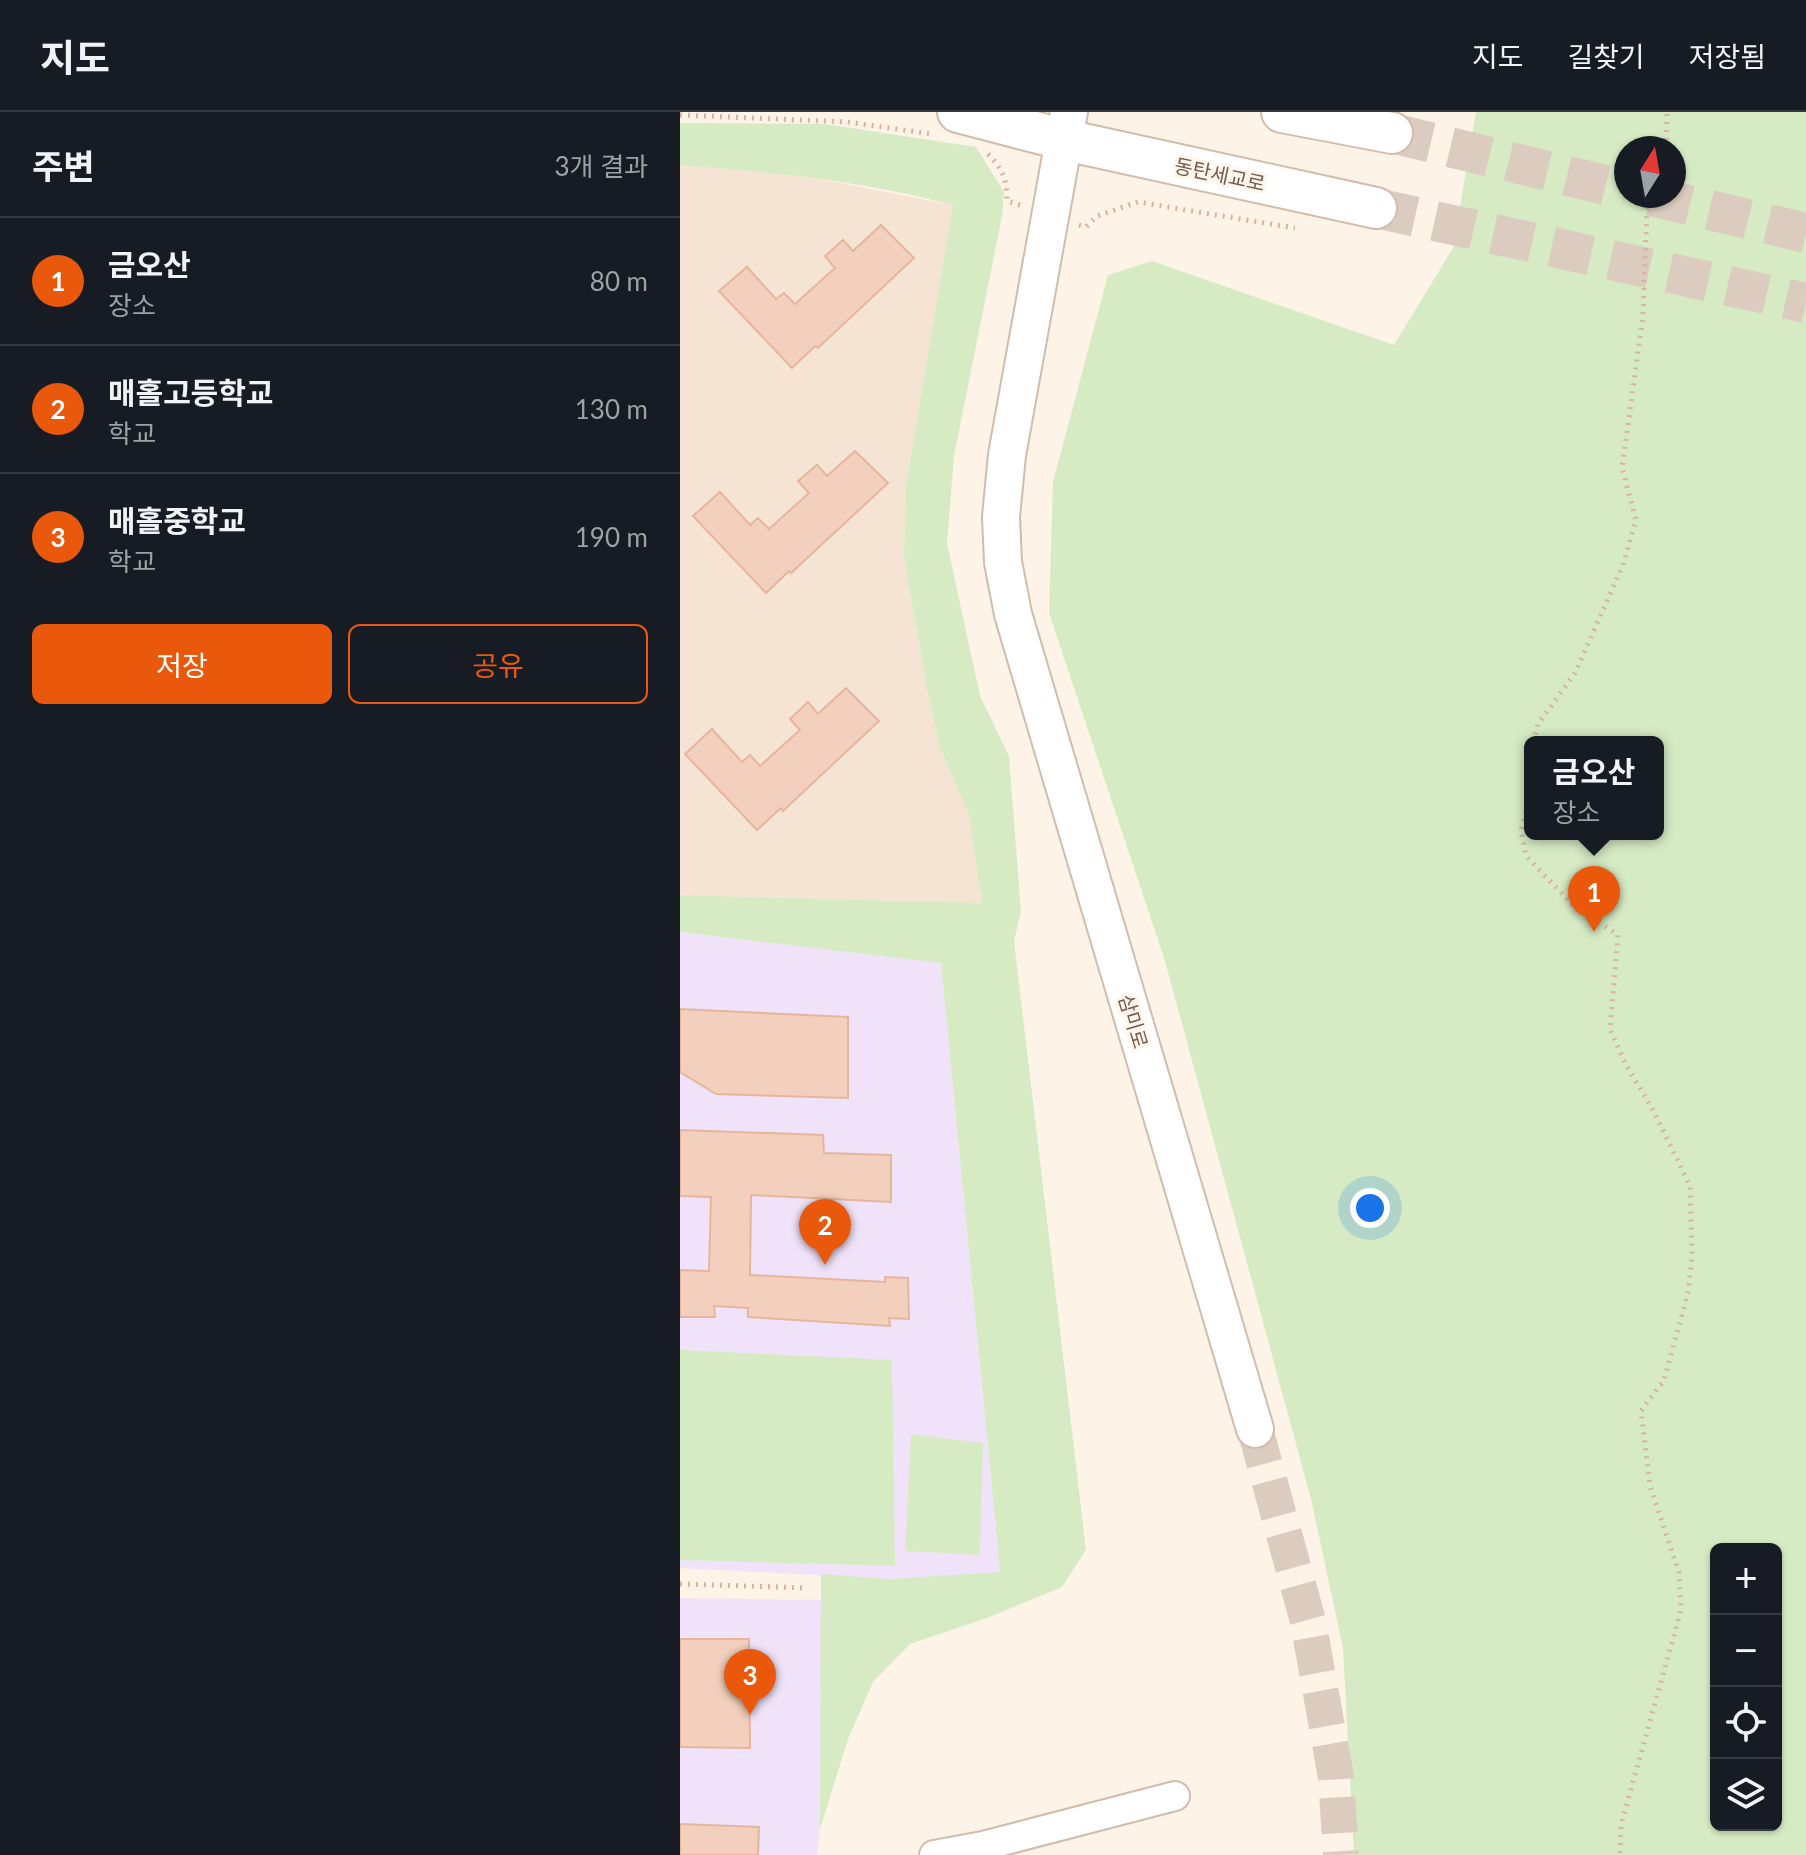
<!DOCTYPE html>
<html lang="ko">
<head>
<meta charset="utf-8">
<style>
  :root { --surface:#171b24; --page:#20242c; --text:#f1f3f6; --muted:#9ea1a6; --line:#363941; --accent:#ea580c }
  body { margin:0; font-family:Lato,"Noto Sans KR",sans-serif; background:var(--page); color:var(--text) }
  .controls { position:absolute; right:24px; bottom:24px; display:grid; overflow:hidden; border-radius:12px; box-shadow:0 2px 6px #0004 }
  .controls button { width:72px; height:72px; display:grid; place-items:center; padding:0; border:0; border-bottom:2px solid var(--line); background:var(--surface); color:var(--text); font:40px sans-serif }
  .compass { position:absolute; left:934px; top:24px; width:72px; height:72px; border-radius:50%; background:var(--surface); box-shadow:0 2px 6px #0004; rotate:11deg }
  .you { position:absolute; left:690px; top:1096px; width:28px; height:28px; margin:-20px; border:6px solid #fff; border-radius:50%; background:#1a73e8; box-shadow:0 0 0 12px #1a73e833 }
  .badge { display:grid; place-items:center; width:52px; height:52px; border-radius:50%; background:var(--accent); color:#fff; font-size:26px; font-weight:700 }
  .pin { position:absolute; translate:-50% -66px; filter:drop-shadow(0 2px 4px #0008) }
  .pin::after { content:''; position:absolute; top:42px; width:28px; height:24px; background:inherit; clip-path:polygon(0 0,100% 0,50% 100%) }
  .popup { position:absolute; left:844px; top:624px; width:140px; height:104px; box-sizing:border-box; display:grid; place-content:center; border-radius:12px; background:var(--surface); filter:drop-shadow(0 2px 6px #0005); font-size:26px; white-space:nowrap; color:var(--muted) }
  .popup b { font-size:30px; color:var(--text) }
  .popup::after { content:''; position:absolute; left:50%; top:100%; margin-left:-16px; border:16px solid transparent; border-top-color:var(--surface) }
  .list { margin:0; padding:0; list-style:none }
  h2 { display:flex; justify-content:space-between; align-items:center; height:104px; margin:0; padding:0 32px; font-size:34px }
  h2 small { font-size:26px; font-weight:400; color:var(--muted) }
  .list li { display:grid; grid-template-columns:52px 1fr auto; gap:24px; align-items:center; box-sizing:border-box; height:128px; padding:0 32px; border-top:2px solid var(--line) }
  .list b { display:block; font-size:30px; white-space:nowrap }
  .list p { margin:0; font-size:26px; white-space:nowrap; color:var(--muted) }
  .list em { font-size:26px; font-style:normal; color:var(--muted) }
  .actions { display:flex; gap:16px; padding:24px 32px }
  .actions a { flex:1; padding:18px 0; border:2px solid var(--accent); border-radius:12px; text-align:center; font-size:28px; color:var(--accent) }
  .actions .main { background:var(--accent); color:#fff }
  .icon { flex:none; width:44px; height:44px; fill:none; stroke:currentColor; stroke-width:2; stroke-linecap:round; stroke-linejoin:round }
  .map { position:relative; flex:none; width:1126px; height:1743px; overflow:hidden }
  header { display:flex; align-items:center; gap:48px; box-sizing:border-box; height:112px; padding:0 40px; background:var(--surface); border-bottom:2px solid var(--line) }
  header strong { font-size:38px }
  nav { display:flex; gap:44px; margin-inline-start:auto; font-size:28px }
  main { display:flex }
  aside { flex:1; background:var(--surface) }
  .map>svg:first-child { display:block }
  .residential { fill:#f5e4d4 }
  .education { fill:#f0e3f9 }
  .green { fill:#d6ebc4; fill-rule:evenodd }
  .building { fill:#f3d0bd; stroke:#e6b59d; stroke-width:2 }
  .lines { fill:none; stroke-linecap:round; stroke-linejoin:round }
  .tertiary-tunnel { stroke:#dcccbf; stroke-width:36; stroke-dasharray:36 18; stroke-linecap:butt }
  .secondary-tunnel { stroke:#dcccbf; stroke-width:40; stroke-dasharray:40 20; stroke-linecap:butt }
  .minor-casing { stroke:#d1bcae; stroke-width:32 }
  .tertiary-casing { stroke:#d1bcae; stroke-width:40 }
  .secondary-casing { stroke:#d4bcac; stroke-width:44 }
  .path { stroke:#d8b3a0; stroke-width:5; stroke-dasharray:2 6; stroke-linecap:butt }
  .minor { stroke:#fff; stroke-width:28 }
  .tertiary { stroke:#fff; stroke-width:36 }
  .secondary { stroke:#fff; stroke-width:40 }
  .labels { text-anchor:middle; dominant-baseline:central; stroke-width:7; stroke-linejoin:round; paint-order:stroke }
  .street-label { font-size:20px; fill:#77584a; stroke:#fff7ed }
</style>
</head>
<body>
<header>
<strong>지도</strong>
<nav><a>지도</a><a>길찾기</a><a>저장됨</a></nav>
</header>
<main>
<aside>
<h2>주변<small>3개 결과</small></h2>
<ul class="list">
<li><span class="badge">1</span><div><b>금오산</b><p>장소</p></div><em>80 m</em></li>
<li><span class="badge">2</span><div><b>매홀고등학교</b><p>학교</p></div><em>130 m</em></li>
<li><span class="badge">3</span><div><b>매홀중학교</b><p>학교</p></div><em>190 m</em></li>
</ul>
<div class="actions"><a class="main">저장</a><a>공유</a></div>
</aside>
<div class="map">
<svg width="1126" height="1743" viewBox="0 0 1126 1743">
  <rect width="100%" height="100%" fill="#fdf3e6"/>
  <polygon class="residential" points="0,53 86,60 150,69 273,93 226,372 224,444 247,578 260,636 289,703 302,791 0,783"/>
  <g class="education">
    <polygon points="0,820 261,850 320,1461 209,1467 0,1456"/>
    <polygon points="0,1486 142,1488 140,1717 137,1743 0,1743"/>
  </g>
  <g class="green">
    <path d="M796 0H1126V1743H674L663 1536 631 1387 485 849 369 501 373 370 428 163 472 149 714 233 773 136ZM994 36V84H946V36ZM978 630V722H850V630ZM1096 1437V1713H1036V1437Z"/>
    <path d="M0 11 145 12 296 35 324 80 322 104 274 344 267 431 300 584 329 644 341 800 334 829 406 1438 382 1475 307 1506 230 1532 193 1570 168 1627 140 1717 141 1462 209 1467 320 1460 261 851 0 820V783L302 791 289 703 260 636 247 578 224 444 226 373 273 93C185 69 91 60 0 53Z"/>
    <polygon points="0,1238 212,1248 215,1454 0,1448"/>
    <polygon points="231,1322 303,1331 300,1443 225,1439"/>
  </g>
  <g class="building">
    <polygon points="201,113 234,146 138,236 135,234 112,256 39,179 67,155 96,187 104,181 115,192 155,156 145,144 163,128 173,139"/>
    <polygon points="175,339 208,371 111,461 109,459 86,481 13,404 40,380 70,413 78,406 89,417 129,381 118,369 137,353 147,364"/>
    <polygon points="166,576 199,609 103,699 101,696 77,718 5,642 32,617 62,650 70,643 80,654 120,618 110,607 128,590 138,602"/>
    <polygon points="0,897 168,905 168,986 36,982 0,960"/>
    <polygon points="0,1018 143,1023 144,1041 211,1043 211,1090 71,1083 70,1163 205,1170 205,1165 228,1166 229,1207 209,1206 210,1214 68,1205 68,1196 34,1194 35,1205 0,1205 0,1158 29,1159 31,1085 0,1084"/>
    <polygon points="0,1527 69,1527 70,1636 0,1635"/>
    <polygon points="0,1712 79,1715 78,1743 0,1743"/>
  </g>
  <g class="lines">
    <polyline class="tertiary-tunnel" points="575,1317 628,1509 656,1665 661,1743"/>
    <g class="secondary-tunnel">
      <polyline points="712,21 946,78"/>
      <polyline points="971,84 1126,121"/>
      <polyline points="696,96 1126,191"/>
    </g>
    <g class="minor-casing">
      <polyline id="minor" points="254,1743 303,1734 495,1684"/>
    </g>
    <g class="tertiary-casing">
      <polyline id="tertiary" points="389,0 327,343 321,405 323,450 333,502 575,1317"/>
    </g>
    <g class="secondary-casing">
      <g id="secondary">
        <polyline points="278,0 385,28 696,96"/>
        <polyline points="602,0 712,21"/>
      </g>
    </g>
    <g class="path">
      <polyline points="0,3 167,10 252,22"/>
      <polyline points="986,36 987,0"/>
      <path d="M308 42C323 58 327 67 327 89L340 93"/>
      <polyline points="399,113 406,115 417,104 458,90 615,116"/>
      <polyline points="853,630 858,612 895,561 943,453 956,408 942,356 963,204 967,99 972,84"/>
      <polyline points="850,684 841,719 846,744 892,792 938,823 930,917 946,953 972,996 1010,1074 1012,1144 1008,1181 984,1268 961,1299 970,1374 999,1461 1001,1498 941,1713 940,1743"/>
      <polyline points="0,1472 128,1476"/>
    </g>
    <use href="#minor" class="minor"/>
    <use href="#tertiary" class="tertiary"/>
    <use href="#secondary" class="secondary"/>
  </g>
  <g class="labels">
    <g class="street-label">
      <text transform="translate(540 62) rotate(12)">동탄세교로</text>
      <text transform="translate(454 909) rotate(73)">삼미로</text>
    </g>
  </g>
</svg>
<div class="controls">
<button>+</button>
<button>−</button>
<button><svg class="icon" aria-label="locate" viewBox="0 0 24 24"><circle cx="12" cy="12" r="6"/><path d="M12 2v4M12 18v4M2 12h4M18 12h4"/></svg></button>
<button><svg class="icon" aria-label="layers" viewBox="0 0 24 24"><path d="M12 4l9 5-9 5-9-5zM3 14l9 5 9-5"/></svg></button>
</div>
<svg class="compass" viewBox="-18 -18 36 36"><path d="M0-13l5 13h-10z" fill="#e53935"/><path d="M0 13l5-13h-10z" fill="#9ea1a6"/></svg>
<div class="you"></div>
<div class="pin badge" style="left:914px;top:820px">1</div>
<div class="popup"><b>금오산</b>장소</div>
<div class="pin badge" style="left:145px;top:1153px">2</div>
<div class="pin badge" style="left:70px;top:1603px">3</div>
</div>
</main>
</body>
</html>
